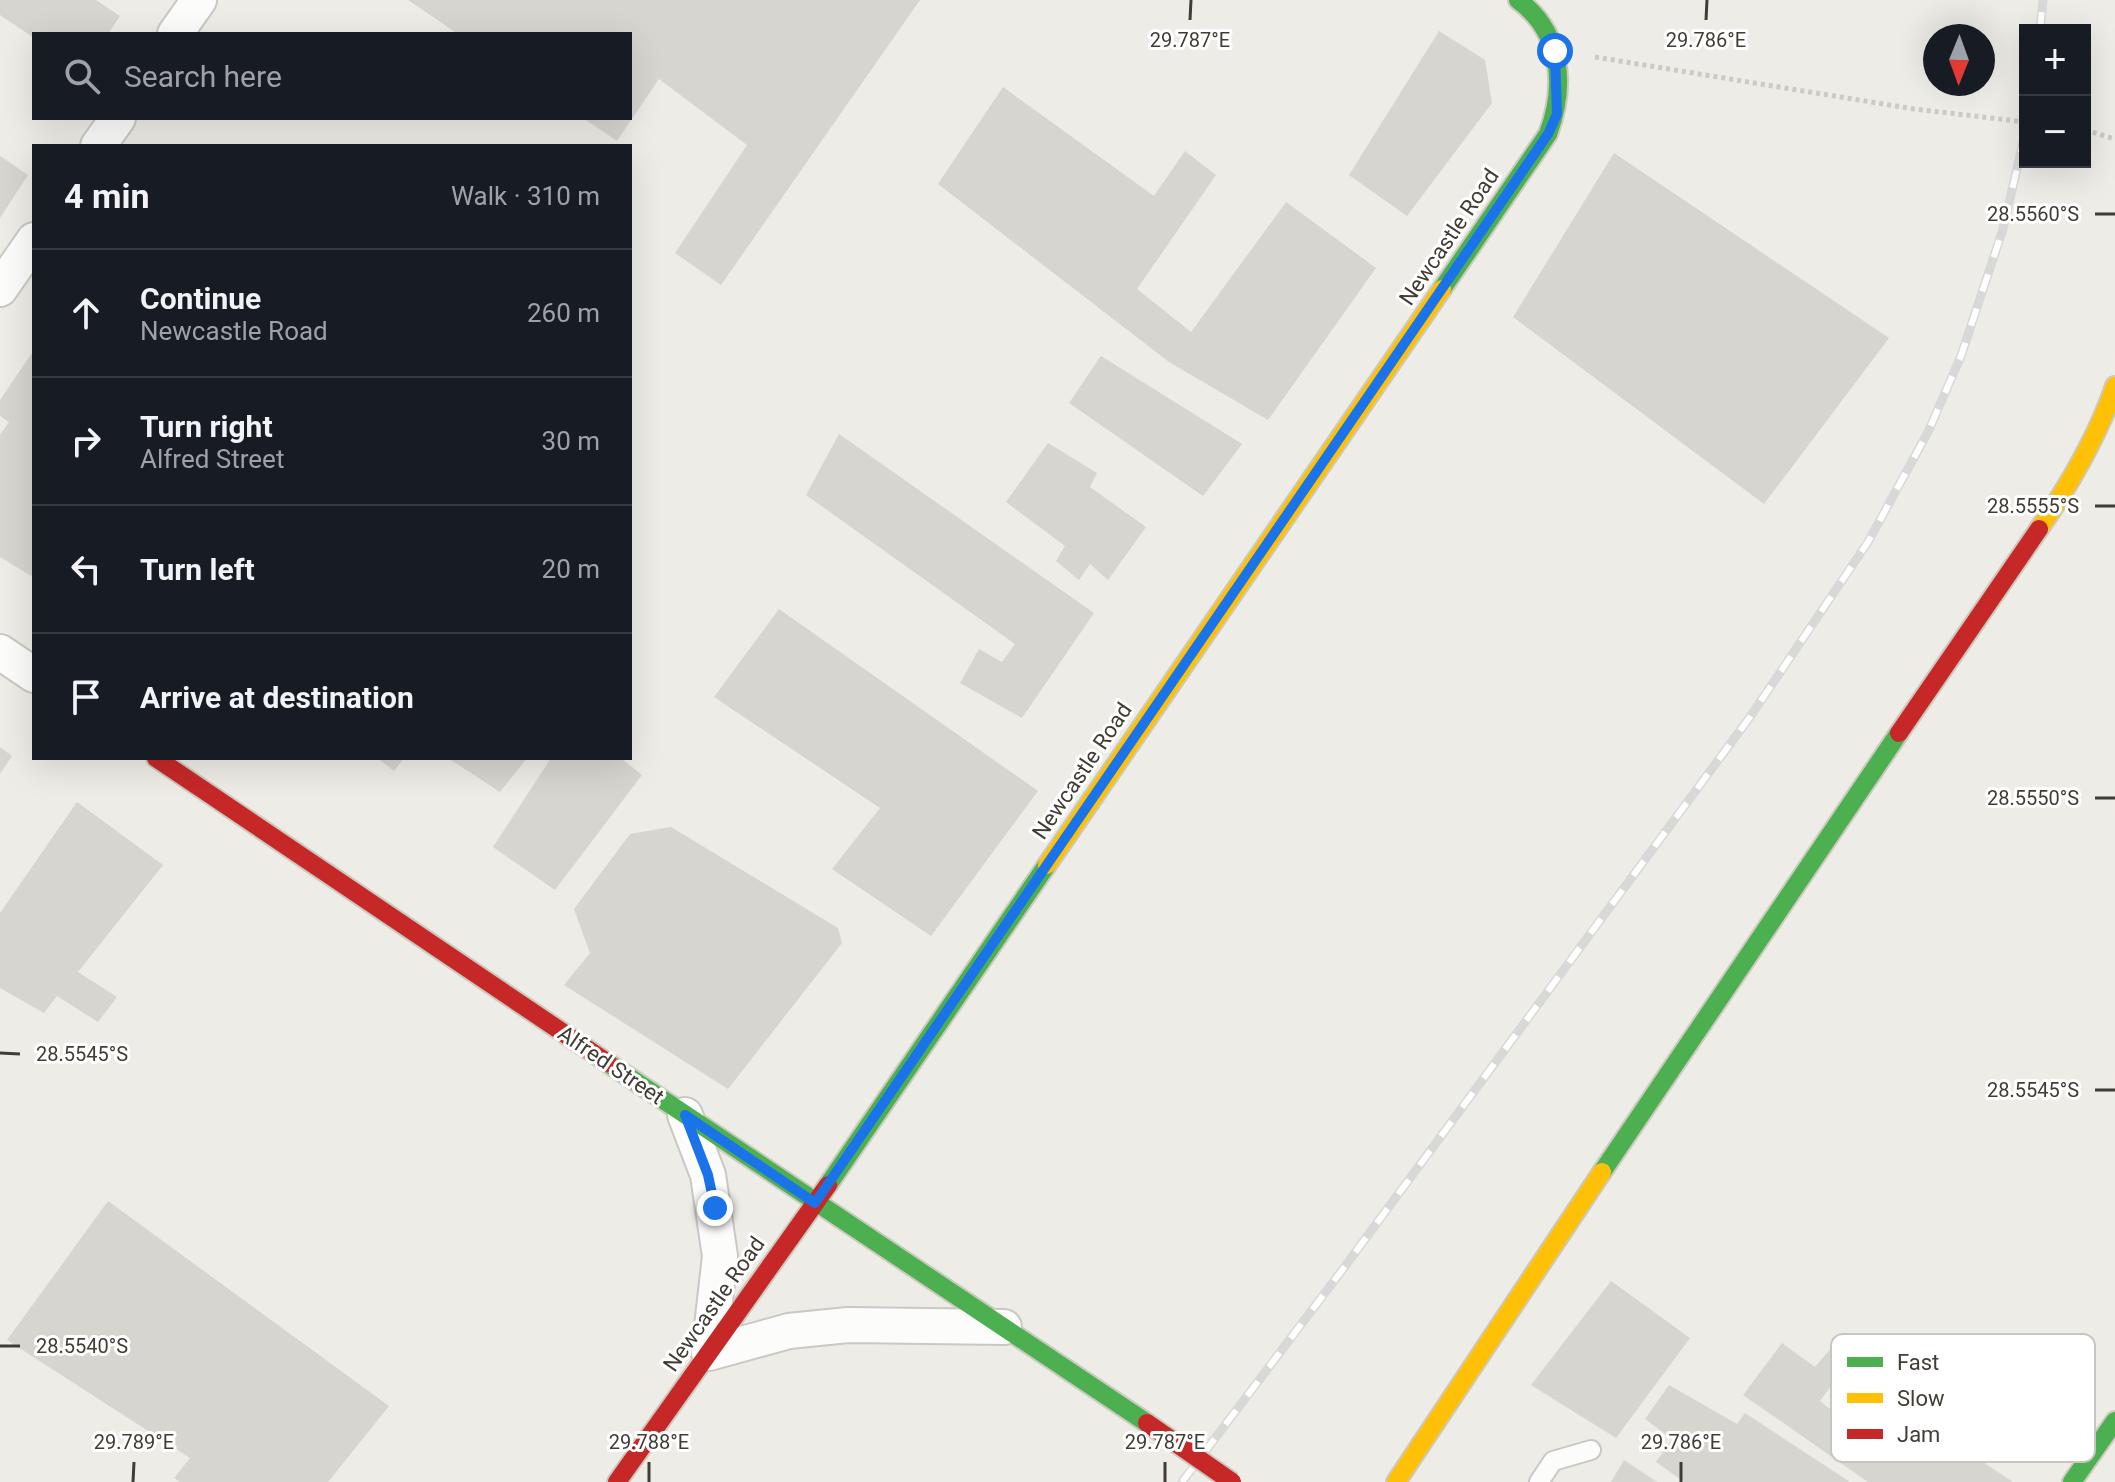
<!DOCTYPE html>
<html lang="en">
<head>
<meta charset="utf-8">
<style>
  :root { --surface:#171b24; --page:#20242c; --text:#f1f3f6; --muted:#9ea1a6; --line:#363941 }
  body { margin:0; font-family:Roboto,sans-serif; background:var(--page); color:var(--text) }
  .controls { position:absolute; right:24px; top:24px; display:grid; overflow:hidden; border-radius:0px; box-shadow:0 8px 32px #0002 }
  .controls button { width:72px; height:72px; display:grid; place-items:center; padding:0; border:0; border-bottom:2px solid var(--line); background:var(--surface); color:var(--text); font:40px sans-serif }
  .compass { position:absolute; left:1923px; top:24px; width:72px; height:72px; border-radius:50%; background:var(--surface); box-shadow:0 8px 32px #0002; rotate:181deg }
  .stop { position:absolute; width:24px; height:24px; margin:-18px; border:6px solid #1a73e8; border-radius:50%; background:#fff }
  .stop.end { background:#1a73e8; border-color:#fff; box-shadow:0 2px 8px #0008 }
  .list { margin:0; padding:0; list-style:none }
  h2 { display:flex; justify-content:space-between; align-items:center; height:104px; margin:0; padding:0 32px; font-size:34px }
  h2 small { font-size:26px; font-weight:400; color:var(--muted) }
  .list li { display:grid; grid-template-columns:52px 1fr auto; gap:24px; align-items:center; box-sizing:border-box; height:128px; padding:0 32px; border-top:2px solid var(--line) }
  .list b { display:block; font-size:30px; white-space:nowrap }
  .list p { margin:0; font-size:26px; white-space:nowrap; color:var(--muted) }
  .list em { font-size:26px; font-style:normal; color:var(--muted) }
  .icon { flex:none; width:44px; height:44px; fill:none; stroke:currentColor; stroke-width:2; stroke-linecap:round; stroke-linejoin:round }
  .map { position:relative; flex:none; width:2115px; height:1482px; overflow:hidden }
  .search { position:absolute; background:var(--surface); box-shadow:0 8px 32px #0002; left:32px; top:32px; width:600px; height:88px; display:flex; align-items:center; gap:20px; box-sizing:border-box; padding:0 28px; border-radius:0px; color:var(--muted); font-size:30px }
  .panel { position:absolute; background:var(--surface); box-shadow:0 8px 32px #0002; left:32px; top:144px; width:600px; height:616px; border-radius:0px }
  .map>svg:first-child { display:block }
  .building { fill:#d7d5cf }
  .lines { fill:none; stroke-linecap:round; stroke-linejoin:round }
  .lane-casing { stroke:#c9c8c2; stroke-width:22 }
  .street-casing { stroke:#c9c8c2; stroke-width:38 }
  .fast-casing { stroke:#ccc9be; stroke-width:22 }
  .slow-casing { stroke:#ccc9be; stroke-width:22 }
  .jam-casing { stroke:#ccc9be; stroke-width:22 }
  .path { stroke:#cbcac6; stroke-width:5; stroke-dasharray:4 4; stroke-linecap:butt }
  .lane { stroke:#fcfcfb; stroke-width:18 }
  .street { stroke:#fcfcfb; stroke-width:34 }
  .fast { stroke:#4caf50; stroke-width:18 }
  .slow { stroke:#ffc107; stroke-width:18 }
  .jam { stroke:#c62828; stroke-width:18 }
  .rail-casing { stroke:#d8d8d7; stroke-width:9 }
  .rail { stroke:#fff; stroke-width:6; stroke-dasharray:18; stroke-linecap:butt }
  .jam-bridge-casing { stroke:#ccc9be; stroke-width:22; stroke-linecap:butt }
  .jam-bridge { stroke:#c62828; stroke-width:18 }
  .route { stroke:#1a73e8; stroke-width:10 }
  .ticks { fill:none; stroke:#423d34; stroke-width:3 }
  .labels { text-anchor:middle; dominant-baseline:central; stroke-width:6; stroke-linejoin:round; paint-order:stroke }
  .street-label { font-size:22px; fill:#423d34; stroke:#fff }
  .key { fill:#fff; stroke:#c6c5c2; stroke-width:2 }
  .key-label { font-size:22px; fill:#423d34 }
  .ticks-label { font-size:20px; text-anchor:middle; fill:#423d34; stroke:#fff; stroke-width:6; stroke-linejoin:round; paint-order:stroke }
</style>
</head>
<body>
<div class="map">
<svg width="2115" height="1482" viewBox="0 0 2115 1482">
  <rect width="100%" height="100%" fill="#edece6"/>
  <g class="building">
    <polygon points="0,0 96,0 120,16 108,34 34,34 34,38 0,15"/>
    <polygon points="408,0 920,0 721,285 675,253 747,145 659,79 617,141 583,118 630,118 630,34 458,34"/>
    <polygon points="1439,31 1485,60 1492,103 1407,216 1349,175"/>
    <polygon points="1003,87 1154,196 1185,151 1216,175 1137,289 1191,332 1286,202 1376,268 1268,420 1169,362 938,184"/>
    <polygon points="1614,153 1889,338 1764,504 1513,317"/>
    <polygon points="0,156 28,175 0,218"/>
    <polygon points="34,350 34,572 31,576 0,557 0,435 9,422 0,416 0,400"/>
    <polygon points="1101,356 1242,444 1203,496 1069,403"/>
    <polygon points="839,434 1094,613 1022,718 960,683 979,649 1002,662 1015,644 806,495"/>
    <polygon points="1048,443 1097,473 1090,487 1146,527 1108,580 1090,564 1079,580 1056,561 1065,546 1006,502"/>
    <polygon points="779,609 1038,791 931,936 832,869 880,808 714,697"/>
    <polygon points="0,747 12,756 0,774"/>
    <polygon points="377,758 404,758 394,771"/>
    <polygon points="448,758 527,758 500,792"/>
    <polygon points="551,758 621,758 642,775 555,890 493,847"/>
    <polygon points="77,802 163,865 78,972 117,997 98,1022 57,996 44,1013 0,988 0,913"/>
    <polygon points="671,827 838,928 842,943 728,1089 564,985 590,953 574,909 630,834"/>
    <polygon points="108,1201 389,1406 328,1482 180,1482 174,1478 190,1458 7,1340"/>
    <polygon points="1611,1281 1690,1338 1616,1438 1531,1385"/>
    <polygon points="1782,1343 1815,1367 1832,1347 1847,1364 1820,1401 1845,1421 1866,1396 1890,1415 1897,1405 2013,1482 1868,1482 1743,1395"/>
    <polygon points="1669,1385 1737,1424 1745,1413 1850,1482 1684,1482 1656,1462 1672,1439 1645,1419"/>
    <polygon points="1624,1460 1657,1482 1611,1482"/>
  </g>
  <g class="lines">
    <g class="lane-casing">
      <polyline id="lane" points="1539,1482 1553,1461 1591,1450"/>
    </g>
    <g class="street-casing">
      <g id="street">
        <polyline points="175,34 199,0"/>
        <polyline points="98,146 118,118"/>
        <polyline points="0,289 34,240"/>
        <polyline points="0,652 34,675"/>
        <polyline points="685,1115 708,1175 720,1256 709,1353 789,1331 848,1325 1004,1327"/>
      </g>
    </g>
    <g class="fast-casing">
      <g id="fast">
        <path d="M1442 289 1548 134C1566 86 1562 32 1518 0"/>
        <polyline points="608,1063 1147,1423"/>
        <polyline points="1602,1172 1899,733"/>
        <polyline points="828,1185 1047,865"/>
        <polyline points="2072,1482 2115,1421"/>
      </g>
    </g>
    <g class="slow-casing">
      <g id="slow">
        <path d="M2039 529C2070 484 2097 438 2115 386"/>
        <polyline points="1047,865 1442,289"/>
        <polyline points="1396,1482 1602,1172"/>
      </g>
    </g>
    <g class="jam-casing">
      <g id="jam">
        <polyline points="1899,733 2039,529"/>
        <polyline points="156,758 608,1063"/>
        <polyline points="617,1482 828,1185"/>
      </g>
    </g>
    <g class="path">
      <polyline points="1595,57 1914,109 2025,122"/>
      <polyline points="2085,130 2115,139"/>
    </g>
    <use href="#lane" class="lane"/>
    <use href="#street" class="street"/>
    <use href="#fast" class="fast"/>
    <use href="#slow" class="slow"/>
    <use href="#jam" class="jam"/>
    <g class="rail-casing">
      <g id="rail">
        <polyline points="2040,30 2043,0"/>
        <polyline points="1182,1482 1343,1269 1750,717 1868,542 1928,432 1961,356 2003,229 2025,134"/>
      </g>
    </g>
    <use href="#rail" class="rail"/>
    <g class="jam-bridge-casing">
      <polyline id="jam-bridge" points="1147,1423 1232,1482"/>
    </g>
    <use href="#jam-bridge" class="jam-bridge"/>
  </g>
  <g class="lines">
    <polyline class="route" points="715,1208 708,1175 685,1115 815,1203 1548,134 1557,114 1555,51"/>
  </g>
  <path class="ticks" d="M1190 20 1191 0M1706 20 1707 0M2095 214H2115M2095 506H2115M2095 798H2115M0 1053 20 1054M2095 1090H2115M0 1346H20M133 1482 134 1462M649 1482V1462M1165 1482V1462M1681 1482V1462"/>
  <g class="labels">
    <g class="street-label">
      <text transform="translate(1449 237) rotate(-56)">Newcastle Road</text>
      <text transform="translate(1082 771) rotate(-56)">Newcastle Road</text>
      <text transform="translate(611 1065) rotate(34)">Alfred Street</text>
      <text transform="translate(714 1304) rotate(-55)">Newcastle Road</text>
    </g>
  </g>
  <rect x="1831" y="1334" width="264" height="128" rx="12" class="key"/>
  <rect x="1847" y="1357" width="36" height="10" fill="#4caf50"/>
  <rect x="1847" y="1393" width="36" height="10" fill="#ffc107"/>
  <rect x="1847" y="1429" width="36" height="10" fill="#c62828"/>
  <g class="key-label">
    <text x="1897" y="1370">Fast</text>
    <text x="1897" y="1406">Slow</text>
    <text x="1897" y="1442">Jam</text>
  </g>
  <g class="ticks-label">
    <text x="1190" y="47">29.787°E</text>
    <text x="1706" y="47">29.786°E</text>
    <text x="2033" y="221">28.5560°S</text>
    <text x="2033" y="513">28.5555°S</text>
    <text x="2033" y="805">28.5550°S</text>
    <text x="82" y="1061">28.5545°S</text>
    <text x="2033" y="1097">28.5545°S</text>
    <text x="82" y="1353">28.5540°S</text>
    <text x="134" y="1449">29.789°E</text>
    <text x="649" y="1449">29.788°E</text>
    <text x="1165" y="1449">29.787°E</text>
    <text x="1681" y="1449">29.786°E</text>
  </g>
</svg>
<div class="controls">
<button>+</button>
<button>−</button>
</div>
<svg class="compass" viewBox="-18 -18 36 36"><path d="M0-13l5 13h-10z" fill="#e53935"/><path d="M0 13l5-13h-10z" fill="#9ea1a6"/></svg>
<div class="stop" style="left:1555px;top:51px"></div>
<div class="stop end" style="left:715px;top:1208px"></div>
<div class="search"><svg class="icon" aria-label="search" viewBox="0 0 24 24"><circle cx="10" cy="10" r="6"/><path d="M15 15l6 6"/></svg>Search here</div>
<section class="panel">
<h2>4 min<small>Walk · 310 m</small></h2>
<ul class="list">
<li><svg class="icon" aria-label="ahead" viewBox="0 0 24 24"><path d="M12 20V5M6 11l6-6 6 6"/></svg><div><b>Continue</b><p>Newcastle Road</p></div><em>260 m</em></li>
<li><svg class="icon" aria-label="right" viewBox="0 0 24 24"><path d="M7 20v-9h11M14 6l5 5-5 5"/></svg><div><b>Turn right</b><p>Alfred Street</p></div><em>30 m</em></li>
<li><svg class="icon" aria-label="left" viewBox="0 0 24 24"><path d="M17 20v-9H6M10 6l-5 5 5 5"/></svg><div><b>Turn left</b></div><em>20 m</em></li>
<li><svg class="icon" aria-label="arrive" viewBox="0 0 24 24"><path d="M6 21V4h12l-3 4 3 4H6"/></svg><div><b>Arrive at destination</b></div></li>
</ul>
</section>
</div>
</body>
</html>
